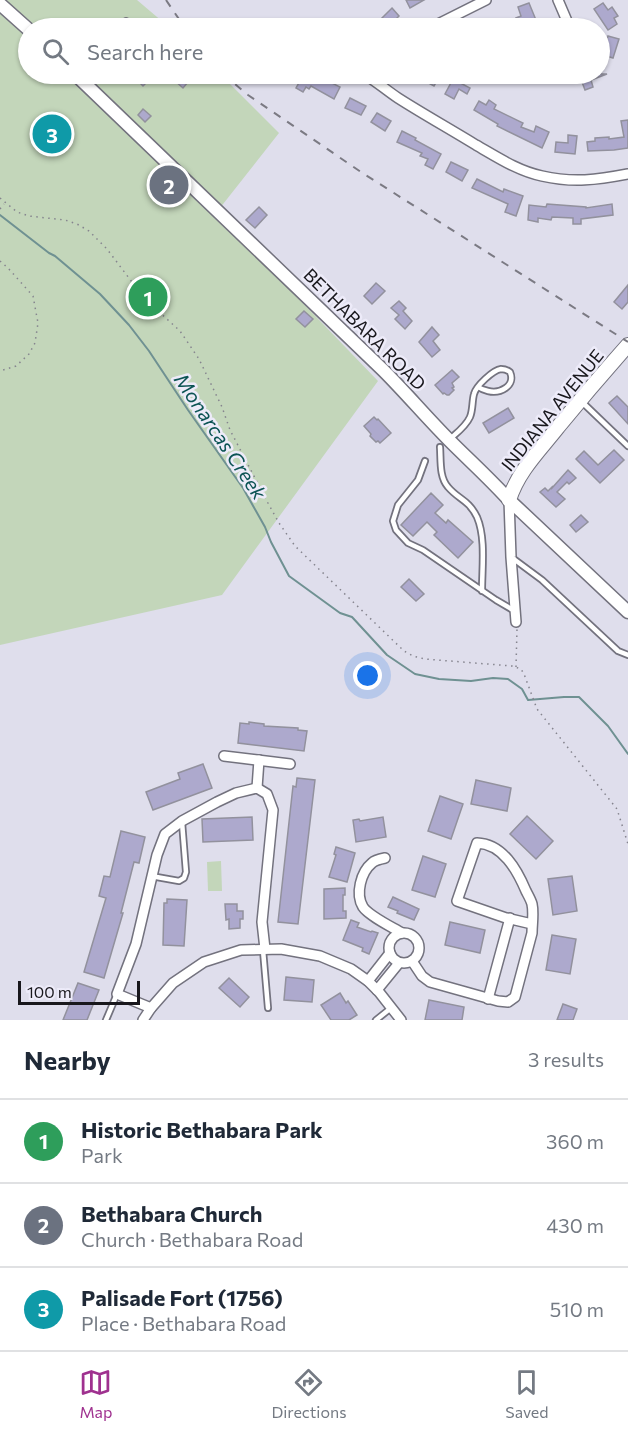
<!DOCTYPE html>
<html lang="en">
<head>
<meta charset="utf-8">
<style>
  :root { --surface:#fff; --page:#f2f2f3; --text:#1f2937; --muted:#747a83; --line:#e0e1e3; --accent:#9f318f }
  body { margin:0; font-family:Commissioner,sans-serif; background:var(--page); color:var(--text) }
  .scale { position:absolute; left:18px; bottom:15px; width:122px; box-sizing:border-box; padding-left:6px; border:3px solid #18171c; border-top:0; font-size:16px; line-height:21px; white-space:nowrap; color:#18171c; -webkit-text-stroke:4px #edebf9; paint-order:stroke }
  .you { position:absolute; left:368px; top:676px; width:21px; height:21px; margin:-15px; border:4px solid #fff; border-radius:50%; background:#1a73e8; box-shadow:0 0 0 9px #1a73e833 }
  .badge { display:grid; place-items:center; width:39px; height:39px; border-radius:50%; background:var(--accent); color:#fff; font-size:20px; font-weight:700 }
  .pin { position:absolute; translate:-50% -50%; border:3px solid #fff; box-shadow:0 2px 6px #0006 }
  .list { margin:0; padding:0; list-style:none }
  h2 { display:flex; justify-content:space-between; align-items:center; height:78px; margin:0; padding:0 24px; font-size:26px }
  h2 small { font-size:20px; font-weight:400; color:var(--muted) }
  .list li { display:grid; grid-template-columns:39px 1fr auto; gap:18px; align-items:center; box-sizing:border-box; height:84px; padding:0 24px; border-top:2px solid var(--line) }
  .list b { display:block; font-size:22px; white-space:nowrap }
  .list p { margin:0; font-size:20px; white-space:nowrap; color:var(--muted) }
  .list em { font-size:20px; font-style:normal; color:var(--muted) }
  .icon { flex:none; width:33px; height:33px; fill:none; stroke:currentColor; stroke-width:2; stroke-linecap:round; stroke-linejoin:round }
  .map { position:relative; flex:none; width:628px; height:1020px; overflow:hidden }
  .search { position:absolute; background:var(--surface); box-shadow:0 2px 4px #0004; left:18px; right:18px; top:18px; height:66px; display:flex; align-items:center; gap:15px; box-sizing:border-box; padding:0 21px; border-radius:33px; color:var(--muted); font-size:22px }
  .sheet { height:330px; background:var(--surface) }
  nav { display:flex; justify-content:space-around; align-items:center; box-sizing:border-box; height:84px; border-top:2px solid var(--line); background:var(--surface); font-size:16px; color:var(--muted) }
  nav a { display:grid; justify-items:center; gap:3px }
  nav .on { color:var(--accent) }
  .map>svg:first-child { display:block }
  .green { fill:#c3d6ba }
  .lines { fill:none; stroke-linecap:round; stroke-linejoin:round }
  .stream { stroke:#6f9192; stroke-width:2 }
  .building { fill:#ada9cd; stroke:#92919d; stroke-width:1.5 }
  .service-casing { stroke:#73727e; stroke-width:8 }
  .minor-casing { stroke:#73727e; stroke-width:12 }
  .tertiary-casing { stroke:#73727e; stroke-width:15 }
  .secondary-casing { stroke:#73727e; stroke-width:16 }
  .path { stroke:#85848e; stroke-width:1.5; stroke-dasharray:1.5 4.5; stroke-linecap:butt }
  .service { stroke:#fff; stroke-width:4.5 }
  .minor { stroke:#fff; stroke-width:9 }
  .tertiary { stroke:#fff; stroke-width:12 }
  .secondary { stroke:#fff; stroke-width:14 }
  .rail { stroke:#7b7a83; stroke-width:2; stroke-dasharray:8 8; stroke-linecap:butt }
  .labels { text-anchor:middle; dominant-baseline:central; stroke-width:5; stroke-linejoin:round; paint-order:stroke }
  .street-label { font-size:18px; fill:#18171c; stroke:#edebf9 }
  .water-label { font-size:20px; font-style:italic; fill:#0c5454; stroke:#edebf9 }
</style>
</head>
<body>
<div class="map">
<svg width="628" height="1020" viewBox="0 0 628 1020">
  <rect width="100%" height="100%" fill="#dfdeec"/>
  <g class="green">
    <polygon points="0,0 137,0 170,28 28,28 28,74 220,74 279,133 216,213 378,381 222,595 0,645"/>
    <polygon points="221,861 222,891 208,891 207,862"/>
  </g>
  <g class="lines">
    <polyline class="stream" points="0,215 49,253 55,256 100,294 129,325 149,351 188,410 243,488 265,527 271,542 289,576 340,613 352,617 387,655 415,674 439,679 471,681 493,678 508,679 522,689 528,700 564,697 579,697 608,726 628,754"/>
  </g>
  <g class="building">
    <polygon points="406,0 424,0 410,8"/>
    <polygon points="529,3 538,25 527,28 525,24 520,26 516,18 521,16 518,7"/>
    <polygon points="603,3 608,10 612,7 618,16 614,18 617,24 608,30 594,9"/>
    <polygon points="392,8 399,16 388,27 380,20"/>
    <polygon points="501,21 504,28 482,28"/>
    <polygon points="608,36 619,39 613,58 603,55"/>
    <polygon points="131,74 155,74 143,86"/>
    <polygon points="180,74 188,82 183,88 174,80"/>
    <polygon points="304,74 319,74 318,76 340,87 334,99 311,86 309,89 306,87 303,92 296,88"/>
    <polygon points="412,74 441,74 434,86"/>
    <polygon points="542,74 569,74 566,83"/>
    <polygon points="579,74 607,74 591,80 593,87 585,90"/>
    <polygon points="453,79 470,88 467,94 459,89 454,99 445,94"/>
    <polygon points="350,98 366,106 361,115 345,108"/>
    <polygon points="489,100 496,105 494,109 523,123 521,127 534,132 536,126 549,132 542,148 497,126 498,124 474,110 479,101 486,105"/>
    <polygon points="143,109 151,116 145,122 138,115"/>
    <polygon points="377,113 391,121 385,131 371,122"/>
    <polygon points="628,120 628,148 614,150 588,151 587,142 595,141 595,138 609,137 609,139 624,137 621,121"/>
    <polygon points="402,131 416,138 415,140 441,154 433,169 425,165 428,159 420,156 422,153 397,142"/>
    <polygon points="568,135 577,136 575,154 555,152 556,142 568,143"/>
    <polygon points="451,162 468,170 462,181 446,172"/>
    <polygon points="160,171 181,191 171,201 151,181"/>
    <polygon points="477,179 503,192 504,189 523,196 516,216 505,212 508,204 472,188"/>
    <polygon points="547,204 586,207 586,208 612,204 613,215 581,219 581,224 573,224 573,218 552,217 551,220 538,218 538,222 528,220 529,205 546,207"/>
    <polygon points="259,207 267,215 255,228 246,220"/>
    <polygon points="376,283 385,291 372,304 364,296"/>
    <polygon points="628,285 628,302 622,309 614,302"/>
    <polygon points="399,301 406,308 403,311 412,321 405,329 395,319 399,315 391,308"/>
    <polygon points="304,311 313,319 305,327 296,319"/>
    <polygon points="432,327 439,335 433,341 440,350 432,357 419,342"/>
    <polygon points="452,370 459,377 452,383 454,387 452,388 454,390 449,395 447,395 444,393 443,394 435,385"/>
    <polygon points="617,396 628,407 628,424 609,403"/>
    <polygon points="508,408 514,418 489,433 483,423"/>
    <polygon points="374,417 377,420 378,419 391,433 380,443 378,441 376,442 370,436 371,434 364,426"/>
    <polygon points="614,450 624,460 600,483 576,459 584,451 598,465"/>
    <polygon points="568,470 576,478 569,484 567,482 557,492 565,499 556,507 540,492 545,488 548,491 552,487 552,488"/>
    <polygon points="431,493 443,505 435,513 446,523 448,520 473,542 458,558 434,535 437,532 427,522 413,536 401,525"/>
    <polygon points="581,515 588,522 576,532 570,525"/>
    <polygon points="409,579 424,594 416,601 401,587"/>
    <polygon points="249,722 264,724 264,726 298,728 298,730 307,731 304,751 238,743 240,723 249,724"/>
    <polygon points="203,764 212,788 153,810 146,792 180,779 178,773"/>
    <polygon points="297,778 315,780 298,924 278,922 293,786 296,787"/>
    <polygon points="476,780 511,788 507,811 471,804"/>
    <polygon points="440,796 463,804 451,839 428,831"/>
    <polygon points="527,816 553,841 536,859 510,834"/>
    <polygon points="252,817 253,840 203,842 202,819"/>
    <polygon points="383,817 386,837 356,842 353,820 359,819 360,821"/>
    <polygon points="121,831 145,837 139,863 134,862 121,913 123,913 104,978 84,972 106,898 99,896 104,876 110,877"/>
    <polygon points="336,847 355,853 347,882 329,877 336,855 334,854"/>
    <polygon points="423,856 446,864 435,897 412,890"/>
    <polygon points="572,876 577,911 553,915 548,879"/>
    <polygon points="345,888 345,895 343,895 343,911 346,911 346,918 324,919 324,889"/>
    <polygon points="393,897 419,909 414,920 397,913 398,911 388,907"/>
    <polygon points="167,899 187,900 184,946 163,945 164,903 167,903"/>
    <polygon points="225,904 237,904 237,911 243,911 243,919 240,919 240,928 229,929 229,919 226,920"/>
    <polygon points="351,920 359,923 357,927 371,932 372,931 378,933 369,954 362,951 363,948 343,940"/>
    <polygon points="450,922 485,930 480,953 445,945"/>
    <polygon points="552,935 576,939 570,974 546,970"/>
    <polygon points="286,977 314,980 312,1002 284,1000"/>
    <polygon points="229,978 249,997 240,1007 219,988"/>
    <polygon points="78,983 99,990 87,1020 63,1020"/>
    <polygon points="340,993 346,1003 348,1001 357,1015 349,1020 331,1020 321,1005"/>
    <polygon points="429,1000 464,1007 462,1020 425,1020"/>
    <polygon points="563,1004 577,1009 573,1020 557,1020"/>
  </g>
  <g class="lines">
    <g class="service-casing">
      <g id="service">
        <polyline points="116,28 126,21 135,28"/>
        <polyline points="582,402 628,446"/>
        <path d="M451 438C458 432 466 426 470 417 473 410 472 401 474 394 476 386 493 370 501 369 506 369 507 370 510 372 516 386 500 394 488 391 484 390 481 389 478 387"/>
        <path d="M440 447C441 460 439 477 448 487 459 500 468 499 477 517 486 538 482 568 482 591"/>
        <polyline points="425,461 418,480 398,505 393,521 396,530 408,543 423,550 496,600 513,610"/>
        <polyline points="511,557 542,580 618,651 628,655"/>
        <polyline points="151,876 179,881 184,878 186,872 182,822"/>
        <polyline points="263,950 268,1008"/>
        <polyline points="106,1020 117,994"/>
        <polyline points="376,1020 391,1008"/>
      </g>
    </g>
    <g class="minor-casing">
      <g id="minor">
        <polyline points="558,0 570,28"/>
        <polyline points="430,28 486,0"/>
        <path d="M364 74C376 81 386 90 398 98 423 114 450 129 476 145 497 157 518 171 542 176 573 183 597 180 628 174"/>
        <polyline points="509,500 511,557 516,622"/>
        <polyline points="224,756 290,764"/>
        <polyline points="257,788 259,760"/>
        <path d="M385 858C380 859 375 860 372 863 361 872 355 894 363 907 369 916 392 927 402 933"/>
        <circle cx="404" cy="948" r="15"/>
        <path d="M412 961 422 976 430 982 498 1001 508 1002 515 997 532 933C532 924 534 913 532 904 531 900 528 895 526 891 517 870 503 844 477 843L457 901 506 918 532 924"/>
        <polyline points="368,981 390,953"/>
        <polyline points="377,990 399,963"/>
        <polyline points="488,999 510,918"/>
        <polyline points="151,1008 117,994 136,944 157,855 165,834 182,821 217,802 236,793 257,788 267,794 273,810 262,922 265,949"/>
        <polyline points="143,1020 151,1008 173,983 204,962 241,950 281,949 320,956 351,969 368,981 379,992 401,1020"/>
      </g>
    </g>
    <g class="tertiary-casing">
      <g id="tertiary">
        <polyline points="0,4 28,29"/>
        <path d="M75 74 383 370C406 393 427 418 450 441 470 461 490 479 509 500L628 612"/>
      </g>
    </g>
    <g class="secondary-casing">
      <path id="secondary" d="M509 500C518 471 540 450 558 427 581 399 604 372 628 345"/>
    </g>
    <g class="path">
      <polyline points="0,198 17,212 29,216 65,220 77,224 89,231 107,249 144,298 180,331 199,359 222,407 230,430 268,503 279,523 295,546 404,651 413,656 425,659 512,666 521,669 524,674 537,709 617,809 628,844"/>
      <polyline points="0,209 4,204"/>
      <polyline points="0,261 8,268 33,296 38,323 35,343 29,354 16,366 0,371"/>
      <polyline points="516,667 517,629"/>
    </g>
    <use href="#service" class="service"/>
    <use href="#minor" class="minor"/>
    <use href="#tertiary" class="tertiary"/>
    <use href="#secondary" class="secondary"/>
    <g class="rail">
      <polyline points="166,0 185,28"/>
      <polyline points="223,74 248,95 361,172 628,342"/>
    </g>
  </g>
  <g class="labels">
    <g class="street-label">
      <text transform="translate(365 329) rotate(45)">BETHABARA ROAD</text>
      <text transform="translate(552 410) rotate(-51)">INDIANA AVENUE</text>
    </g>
    <g class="water-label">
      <text transform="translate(221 436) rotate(56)">Monarcas Creek</text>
    </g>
  </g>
</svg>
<div class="scale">100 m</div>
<div class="you"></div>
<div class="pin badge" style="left:148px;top:297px;background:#2e9e5b">1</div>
<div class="pin badge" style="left:169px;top:185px;background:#6b7280">2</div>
<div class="pin badge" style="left:52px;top:134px;background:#0f9aa8">3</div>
<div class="search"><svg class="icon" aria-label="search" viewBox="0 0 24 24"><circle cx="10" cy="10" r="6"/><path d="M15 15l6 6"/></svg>Search here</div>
</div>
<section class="sheet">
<h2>Nearby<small>3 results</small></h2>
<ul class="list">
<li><span class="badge" style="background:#2e9e5b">1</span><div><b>Historic Bethabara Park</b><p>Park</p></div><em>360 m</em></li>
<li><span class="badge" style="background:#6b7280">2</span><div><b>Bethabara Church</b><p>Church · Bethabara Road</p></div><em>430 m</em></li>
<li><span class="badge" style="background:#0f9aa8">3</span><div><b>Palisade Fort (1756)</b><p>Place · Bethabara Road</p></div><em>510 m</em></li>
</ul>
</section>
<nav>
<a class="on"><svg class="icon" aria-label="map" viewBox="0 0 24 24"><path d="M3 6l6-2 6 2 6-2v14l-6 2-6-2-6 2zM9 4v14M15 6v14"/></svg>Map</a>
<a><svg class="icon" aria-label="directions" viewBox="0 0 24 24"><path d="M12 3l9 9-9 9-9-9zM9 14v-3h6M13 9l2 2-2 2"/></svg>Directions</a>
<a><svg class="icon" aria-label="saved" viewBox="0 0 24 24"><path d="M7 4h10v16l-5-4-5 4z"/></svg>Saved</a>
</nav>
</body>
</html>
